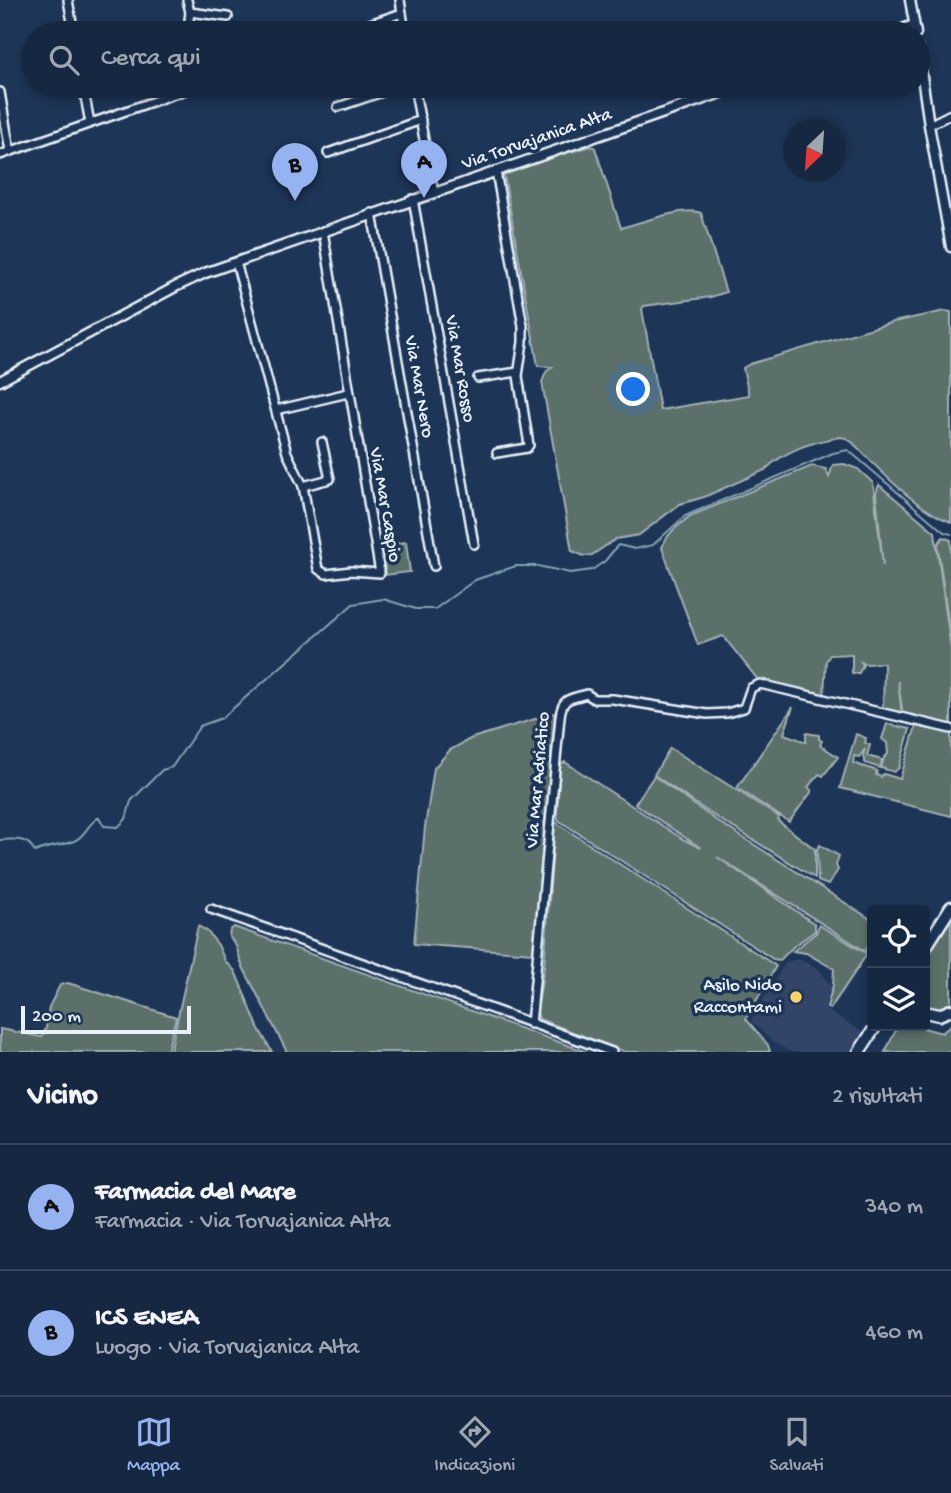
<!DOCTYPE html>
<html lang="it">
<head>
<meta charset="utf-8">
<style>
  :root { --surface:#162841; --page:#23344c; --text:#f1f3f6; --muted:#9ea6b1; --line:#35445a; --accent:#95b2f1 }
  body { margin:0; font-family:"Gochi Hand",sans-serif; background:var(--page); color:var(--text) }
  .controls { position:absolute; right:21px; bottom:21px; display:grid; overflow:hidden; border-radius:7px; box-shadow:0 4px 10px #0003 }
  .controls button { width:63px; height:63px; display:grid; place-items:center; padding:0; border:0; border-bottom:2px solid var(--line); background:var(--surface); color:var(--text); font:35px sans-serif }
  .compass { position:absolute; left:783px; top:119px; width:63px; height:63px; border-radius:50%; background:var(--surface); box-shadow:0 4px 10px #0003; rotate:205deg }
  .scale { position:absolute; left:21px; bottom:18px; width:170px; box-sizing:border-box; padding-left:7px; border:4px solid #e8f1f8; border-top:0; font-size:19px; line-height:24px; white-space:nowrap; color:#e8f1f8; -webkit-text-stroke:5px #1d3557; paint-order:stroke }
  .you { position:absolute; left:634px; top:390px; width:24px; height:24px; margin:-18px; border:5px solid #fff; border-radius:50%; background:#1a73e8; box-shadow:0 0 0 10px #1a73e833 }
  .badge { display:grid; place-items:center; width:46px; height:46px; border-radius:50%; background:var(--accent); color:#111; font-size:23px; font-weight:700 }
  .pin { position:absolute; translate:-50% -58px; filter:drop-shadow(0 2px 4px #0008) }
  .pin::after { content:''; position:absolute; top:37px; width:24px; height:21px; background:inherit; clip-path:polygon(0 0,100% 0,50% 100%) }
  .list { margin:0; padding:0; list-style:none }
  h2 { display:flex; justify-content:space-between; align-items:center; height:91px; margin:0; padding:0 28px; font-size:30px }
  h2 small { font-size:23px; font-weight:400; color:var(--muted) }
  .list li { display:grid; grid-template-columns:46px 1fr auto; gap:21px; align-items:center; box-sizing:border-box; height:126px; padding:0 28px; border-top:2px solid var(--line) }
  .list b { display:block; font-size:26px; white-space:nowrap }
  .list p { margin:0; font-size:23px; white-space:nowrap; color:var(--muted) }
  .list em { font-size:23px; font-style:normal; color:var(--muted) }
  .icon { flex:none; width:38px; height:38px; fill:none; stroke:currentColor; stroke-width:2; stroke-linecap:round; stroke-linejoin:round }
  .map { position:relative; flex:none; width:951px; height:1052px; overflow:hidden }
  .search { position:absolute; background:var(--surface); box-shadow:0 4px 10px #0003; left:21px; right:21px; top:21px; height:77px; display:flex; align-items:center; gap:18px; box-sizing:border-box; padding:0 24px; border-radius:38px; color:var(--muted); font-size:26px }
  .sheet { height:343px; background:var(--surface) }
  nav { display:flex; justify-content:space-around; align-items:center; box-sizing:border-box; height:98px; border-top:2px solid var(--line); background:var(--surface); font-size:19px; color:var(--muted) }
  nav a { display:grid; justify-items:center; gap:4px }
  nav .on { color:var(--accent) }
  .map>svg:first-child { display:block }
  .built { fill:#304568 }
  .green { fill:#5b6f6b; stroke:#a2b0b2; stroke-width:2 }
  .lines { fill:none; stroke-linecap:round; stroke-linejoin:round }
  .stream { stroke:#85a3b4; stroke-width:2 }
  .minor-casing { stroke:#e8f1f8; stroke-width:12 }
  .tertiary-casing { stroke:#e8f1f8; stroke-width:13 }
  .secondary-casing { stroke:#e8f1f8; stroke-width:15 }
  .minor { stroke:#1d3557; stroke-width:7 }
  .tertiary { stroke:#1d3557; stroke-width:8 }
  .secondary { stroke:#1d3557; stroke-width:10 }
  .poi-dot { fill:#ffd166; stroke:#1d3557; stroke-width:2.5 }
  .labels { text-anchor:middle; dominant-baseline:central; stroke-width:7; stroke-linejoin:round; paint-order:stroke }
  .street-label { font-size:19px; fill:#e8f1f8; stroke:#1d3557 }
  .poi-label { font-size:19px; fill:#e8f1f8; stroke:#1d3557; text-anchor:end }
</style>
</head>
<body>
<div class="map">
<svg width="951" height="1052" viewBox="0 0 951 1052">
  <rect width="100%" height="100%" fill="#1d3557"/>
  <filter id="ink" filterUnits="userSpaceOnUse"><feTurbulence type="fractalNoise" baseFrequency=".0143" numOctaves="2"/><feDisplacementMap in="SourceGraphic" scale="14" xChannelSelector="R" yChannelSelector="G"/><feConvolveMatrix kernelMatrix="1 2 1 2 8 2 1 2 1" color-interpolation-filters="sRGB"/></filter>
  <g filter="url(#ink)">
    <polygon class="built" points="799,959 819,969 831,986 825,1009 863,1032 851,1052 791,1052 772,1042 751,1020 786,962"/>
    <g class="green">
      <path d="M592 146 595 148 621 228C640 223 684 206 701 213L726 292 711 297 644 306 642 309 660 410 749 395 743 368 750 364 893 322 945 311 951 312V522C915 509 880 470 853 443L846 438 840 437C812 442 785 450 765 470L704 497 680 504 639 535 616 539 592 555 584 556 572 551 542 382 546 372 552 367 538 366 504 176 505 169Z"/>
      <path d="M844 464 858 469 873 483 883 566 876 493 879 485 935 532 951 650V728L903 716 898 681 902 716 883 712 884 664 882 663 866 664 861 662 863 665 859 673H852V654L830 655 826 661 824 695 759 681 723 636 698 645 662 548C666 534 679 525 690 516L812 466 826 469 829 477 833 465Z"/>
      <polygon points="943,537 951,540 951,641 938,549 938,544"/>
      <polygon points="406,542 410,572 385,575 380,546"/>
      <polygon points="793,707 784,734 806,742 806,733 819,735 819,739 822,741 820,745 838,757 823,776 819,774 808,787 812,791 789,822 737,788"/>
      <polygon points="555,713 533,953 414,944 425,827 434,768 450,750 472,738"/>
      <polygon points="887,724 910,729 899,768 894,772 881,768 884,758 888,754 887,743 882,739"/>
      <polygon points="916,726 951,733 951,816 840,788 856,734 866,738 865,743 870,745 867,756 882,760 880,768 865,763 863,756 865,749 859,757 854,756 853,763 877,771 876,775 881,777 884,774 900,779"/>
      <polygon points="670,748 779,817 778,821 815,849 815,878 711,814 654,775"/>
      <polygon points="565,762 684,840 701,848 635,804 654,776 717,821 872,920 872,941 865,951 717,857 815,924 815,931 794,946 780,960 773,959 558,820 557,813 560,765"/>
      <polygon points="555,822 776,966 746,1019 768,1045 770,1052 625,1052 539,1019 537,1012 544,966"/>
      <polygon points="820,845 839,856 836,865 838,870 828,885 818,881 817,849"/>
      <polygon points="951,919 951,1006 942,1011 925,1010 925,961"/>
      <polygon points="819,925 867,954 830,1009 827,1007 833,985 834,969 806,953 793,951 816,933"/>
      <polygon points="198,926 207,931 218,945 225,961 235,971 258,1027 272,1052 170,1052"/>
      <polygon points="234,927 587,1052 287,1052 242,965 236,946 229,936 230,930"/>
      <polygon points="68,983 176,1017 167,1052 0,1052 0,1029 42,1037 46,1028 49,1007 60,985"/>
      <polygon points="951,1025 951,1052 885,1052 898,1026 916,1026 942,1033"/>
    </g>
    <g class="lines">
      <path class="stream" d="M0 840C15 839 28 837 35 852 48 846 62 846 74 841 86 836 87 824 99 817L104 826 118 827 126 819 131 801 162 770 172 767 200 726 222 718 353 604 383 599 416 609H435L475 580 516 566H538L570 573 592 570 605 561 618 545 635 549 653 545 685 516 833 453 848 450 944 532 951 534"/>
      <g class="minor-casing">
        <g id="minor">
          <polyline points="68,0 74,33"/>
          <polyline points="187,0 190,12 228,17"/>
          <polyline points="400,0 405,33"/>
          <polyline points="188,28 190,12"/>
          <polyline points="343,33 402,13"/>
          <polyline points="83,86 90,123"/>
          <polyline points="414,86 434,193"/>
          <polyline points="0,92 10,151"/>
          <polyline points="338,107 400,86"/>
          <polyline points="929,125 951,114"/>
          <polyline points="328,153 421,120"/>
          <polyline points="0,155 197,86"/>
          <polyline points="496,171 523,326 523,342 518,376 529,445 527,448 497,453"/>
          <polyline points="413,199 474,544"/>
          <polyline points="372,213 434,566"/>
          <polyline points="236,262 287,453 303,486"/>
          <polyline points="478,378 518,372"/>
          <polyline points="276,410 348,393"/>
          <polyline points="322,442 330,479 303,486 318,569 326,574 351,571 380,573 323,231"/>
          <polyline points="211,909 612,1052"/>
          <path d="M531 1024 560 717C562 697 570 699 587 694L594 699H613L707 714 727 713 744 708 751 688 760 684 951 729"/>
        </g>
      </g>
      <g class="tertiary-casing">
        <g id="tertiary">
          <polyline points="910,0 916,33"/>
          <polyline points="891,33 914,25"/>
          <polyline points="918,49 929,125 951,247"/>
          <polyline points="0,381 177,286 205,273 741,86"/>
        </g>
      </g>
      <g class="secondary-casing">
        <g id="secondary">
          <polyline points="925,948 951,907"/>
          <polyline points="925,1012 939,1015 951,1010"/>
          <polyline points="859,1052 876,1026"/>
        </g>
      </g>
      <use href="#minor" class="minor"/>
      <use href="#tertiary" class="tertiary"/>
      <use href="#secondary" class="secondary"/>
    </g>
  </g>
  <circle class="poi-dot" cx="796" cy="997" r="7"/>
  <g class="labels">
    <g class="street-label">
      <text transform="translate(537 140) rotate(-19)">Via Torvajanica Alta</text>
      <text transform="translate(459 369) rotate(80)">Via Mar Rosso</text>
      <text transform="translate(418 387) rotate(80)">Via Mar Nero</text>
      <text transform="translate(384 505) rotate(80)">Via Mar Caspio</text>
      <text transform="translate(539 780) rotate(-85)">Via Mar Adriatico</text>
    </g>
    <g class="poi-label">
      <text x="782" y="986">Asilo Nido<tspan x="782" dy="22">Raccontami</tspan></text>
    </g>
  </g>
</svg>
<div class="controls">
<button><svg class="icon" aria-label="locate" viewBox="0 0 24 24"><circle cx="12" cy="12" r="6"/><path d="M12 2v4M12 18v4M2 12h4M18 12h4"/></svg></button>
<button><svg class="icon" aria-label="layers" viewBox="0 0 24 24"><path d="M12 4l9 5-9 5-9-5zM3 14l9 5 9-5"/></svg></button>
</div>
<svg class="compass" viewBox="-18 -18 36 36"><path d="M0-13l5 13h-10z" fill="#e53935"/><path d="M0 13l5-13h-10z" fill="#9ea6b1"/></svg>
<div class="scale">200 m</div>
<div class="you"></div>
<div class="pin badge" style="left:424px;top:198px">A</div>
<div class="pin badge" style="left:295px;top:201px">B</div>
<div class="search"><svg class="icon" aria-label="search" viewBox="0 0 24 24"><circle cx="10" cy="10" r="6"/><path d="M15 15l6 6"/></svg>Cerca qui</div>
</div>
<section class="sheet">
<h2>Vicino<small>2 risultati</small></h2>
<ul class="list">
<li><span class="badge">A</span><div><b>Farmacia del Mare</b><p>Farmacia · Via Torvajanica Alta</p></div><em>340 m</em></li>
<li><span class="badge">B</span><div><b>ICS ENEA</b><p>Luogo · Via Torvajanica Alta</p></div><em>460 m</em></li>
</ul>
</section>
<nav>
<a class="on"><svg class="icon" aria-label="map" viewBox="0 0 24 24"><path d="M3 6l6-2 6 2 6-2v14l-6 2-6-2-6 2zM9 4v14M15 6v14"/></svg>Mappa</a>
<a><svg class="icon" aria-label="directions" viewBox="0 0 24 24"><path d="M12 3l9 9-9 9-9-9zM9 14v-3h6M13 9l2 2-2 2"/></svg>Indicazioni</a>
<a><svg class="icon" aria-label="saved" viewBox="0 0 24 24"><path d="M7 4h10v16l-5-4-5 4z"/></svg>Salvati</a>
</nav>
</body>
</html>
